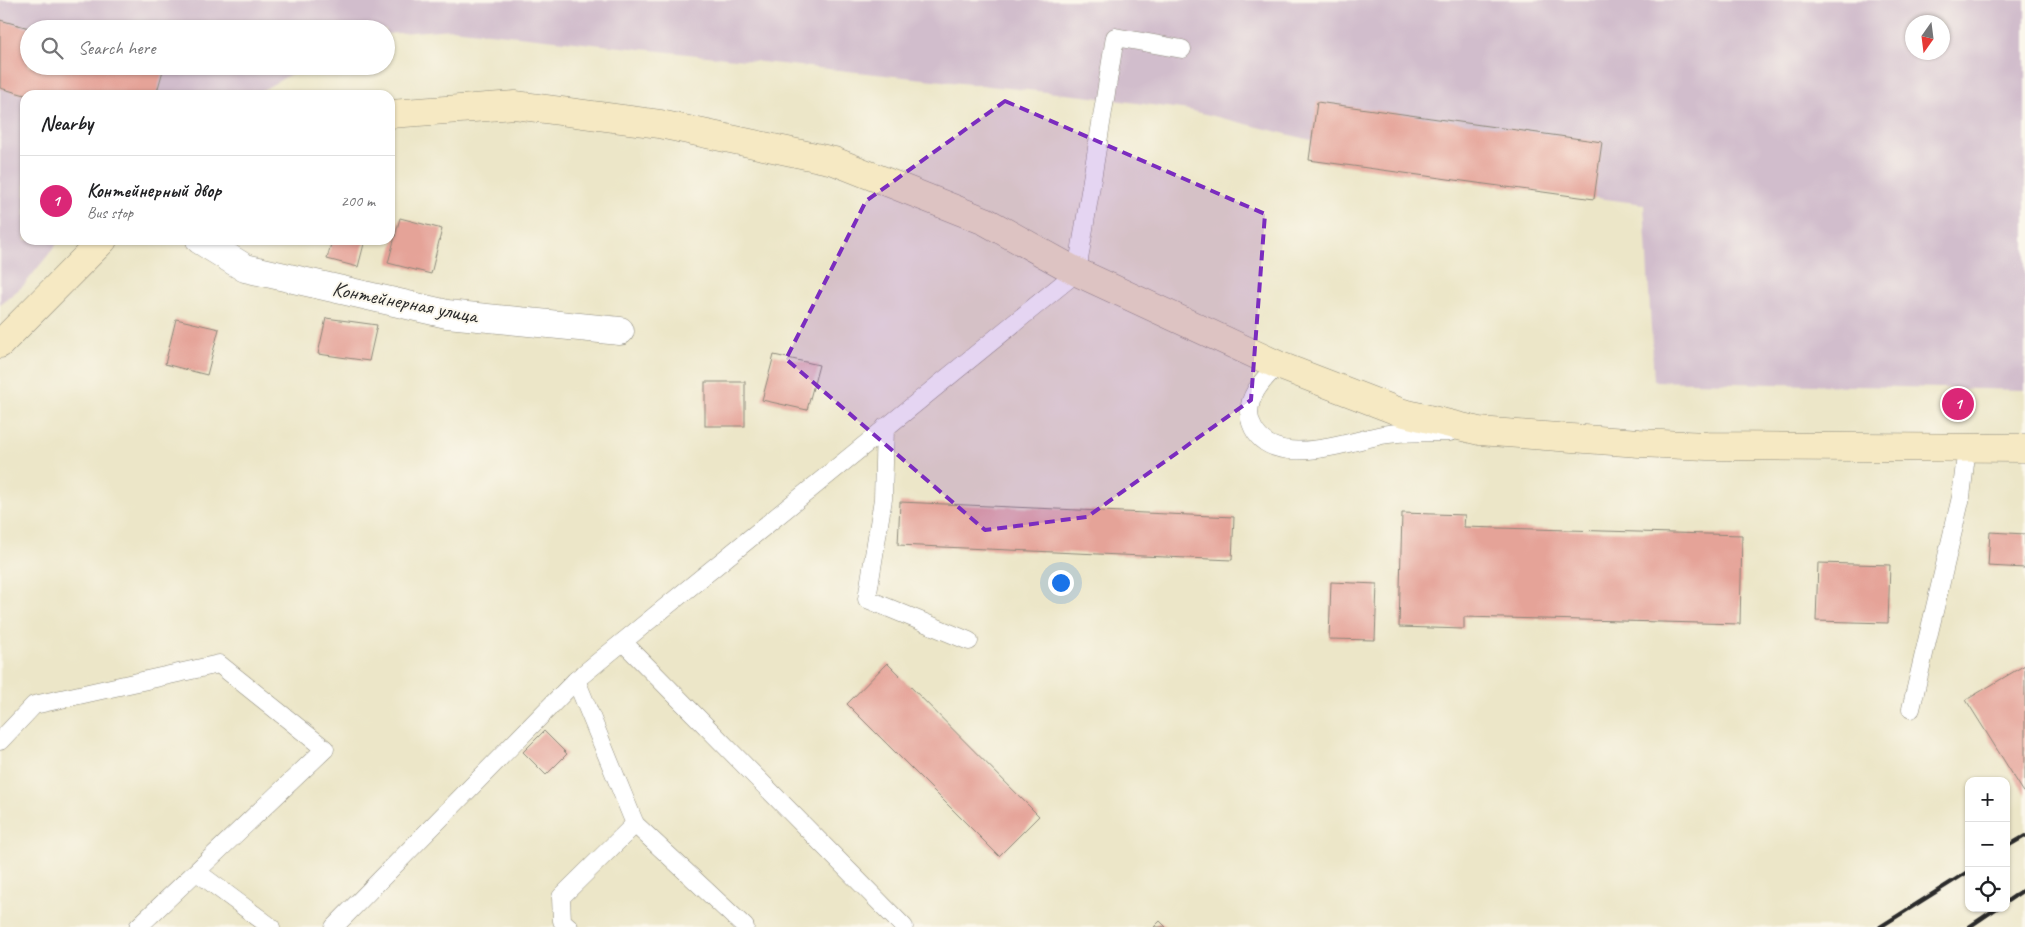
<!DOCTYPE html>
<html lang="en">
<head>
<meta charset="utf-8">
<style>
  :root { --surface:#fff; --page:#f2f2f2; --text:#202124; --muted:#757577; --line:#e0e0e0; --accent:#db2777 }
  body { margin:0; font-family:Caveat,sans-serif; background:var(--page); color:var(--text) }
  .controls { position:absolute; right:15px; bottom:15px; display:grid; overflow:hidden; border-radius:10px; box-shadow:0 1px 4px #0004 }
  .controls button { width:45px; height:45px; display:grid; place-items:center; padding:0; border:0; border-bottom:1px solid var(--line); background:var(--surface); color:var(--text); font:25px sans-serif }
  .compass { position:absolute; left:1905px; top:15px; width:45px; height:45px; border-radius:50%; background:var(--surface); box-shadow:0 1px 4px #0004; rotate:194deg }
  .you { position:absolute; left:1060px; top:582px; width:18px; height:18px; margin:-12px; border:4px solid #fff; border-radius:50%; background:#1a73e8; box-shadow:0 0 0 8px #1a73e833 }
  .badge { display:grid; place-items:center; width:32px; height:32px; border-radius:50%; background:var(--accent); color:#fff; font-size:16px; font-weight:700 }
  .pin { position:absolute; translate:-50% -50%; border:2px solid #fff; box-shadow:0 1px 5px #0006 }
  .list { margin:0; padding:0; list-style:none }
  h2 { display:flex; justify-content:space-between; align-items:center; height:65px; margin:0; padding:0 20px; font-size:21px }
  h2 small { font-size:16px; font-weight:400; color:var(--muted) }
  .list li { display:grid; grid-template-columns:32px 1fr auto; gap:15px; align-items:center; box-sizing:border-box; height:90px; padding:0 20px; border-top:1px solid var(--line) }
  .list b { display:block; font-size:19px; white-space:nowrap }
  .list p { margin:0; font-size:16px; white-space:nowrap; color:var(--muted) }
  .list em { font-size:16px; font-style:normal; color:var(--muted) }
  .icon { flex:none; width:28px; height:28px; fill:none; stroke:currentColor; stroke-width:2; stroke-linecap:round; stroke-linejoin:round }
  .map { position:relative; flex:none; width:2025px; height:927px; overflow:hidden }
  .search { position:absolute; background:var(--surface); box-shadow:0 1px 4px #0004; left:20px; top:20px; width:375px; height:55px; display:flex; align-items:center; gap:12px; box-sizing:border-box; padding:0 18px; border-radius:28px; color:var(--muted); font-size:19px }
  .panel { position:absolute; background:var(--surface); box-shadow:0 1px 4px #0004; left:20px; top:90px; width:375px; height:155px; border-radius:15px }
  .map>svg:first-child { display:block }
  .industrial { fill:#d1bdcc; fill-rule:evenodd }
  .building { fill:#e5a398 }
  .lines { fill:none; stroke-linecap:round; stroke-linejoin:round }
  .lane-casing { stroke:#8c887a; stroke-width:19 }
  .street-casing { stroke:#8c887a; stroke-width:29 }
  .secondary-casing { stroke:#8c887a; stroke-width:29 }
  .lane { stroke:#fff; stroke-width:18 }
  .street { stroke:#fff; stroke-width:28 }
  .secondary { stroke:#f6e9c3; stroke-width:28 }
  .rail { stroke:#2b2b2b; stroke-width:4 }
  .marked { fill:#7b2cbf; fill-opacity:0.2; stroke:#7b2cbf; stroke-width:4; stroke-dasharray:10 6; stroke-linejoin:round }
  .labels { text-anchor:middle; dominant-baseline:central; stroke-width:4; stroke-linejoin:round; paint-order:stroke }
  .street-label { font-size:21px; fill:#2b2b2b; stroke:#fbf7ec }
</style>
</head>
<body>
<div class="map">
<svg width="2025" height="927" viewBox="0 0 2025 927">
  <rect width="100%" height="100%" fill="#fbf7ec"/>
  <filter id="ink" filterUnits="userSpaceOnUse"><feTurbulence type="fractalNoise" baseFrequency=".02" numOctaves="2"/><feDisplacementMap in="SourceGraphic" scale="10" xChannelSelector="R" yChannelSelector="G"/><feConvolveMatrix kernelMatrix="1 2 1 2 8 2 1 2 1" color-interpolation-filters="sRGB"/></filter>
  <filter id="wash" filterUnits="userSpaceOnUse"><feTurbulence type="fractalNoise" baseFrequency=".0096" numOctaves="4" result="noise"/><feDisplacementMap in="SourceGraphic" scale="20" xChannelSelector="R" yChannelSelector="G"/><feGaussianBlur stdDeviation="1.12" result="paint"/><feColorMatrix in="noise" values="0 0 0 0 0 0 0 0 0 0 0 0 0 0 0 0 0 1.4 0 .05"/><feComposite in="paint" operator="in"/></filter>
  <g filter="url(#wash)">
    <rect width="100%" height="100%" fill="#ece6c8"/>
    <path class="industrial" d="M0 0H2025V390L1654 381 1644 204 1309 160 1311 140 1189 110 1084 96 452 29 386 34V29H29V66H305L254 95H25V240H60L24 285 0 305ZM1912 22H1942V52H1912Z"/>
    <g id="blocks">
      <g class="building">
        <polygon points="0,20 29,28 29,66 160,66 164,67 156,95 25,95 0,88"/>
        <polygon points="1317,102 1602,142 1594,199 1309,160"/>
        <polygon points="400,218 442,229 431,274 388,263"/>
        <polygon points="332,240 365,240 358,267 327,259"/>
        <polygon points="326,318 377,325 369,361 318,354"/>
        <polygon points="176,319 219,329 207,375 165,364"/>
        <polygon points="774,355 819,365 807,410 762,400"/>
        <rect x="705" y="382" width="40" height="44"/>
        <polygon points="900,502 1234,517 1232,560 898,545"/>
        <polygon points="1402,513 1465,515 1464,527 1742,535 1740,624 1464,617 1464,629 1399,627"/>
        <polygon points="1990,532 2025,534 2025,568 1988,566"/>
        <polygon points="1818,563 1890,565 1888,623 1816,621"/>
        <polygon points="1331,582 1377,584 1375,640 1329,639"/>
        <polygon points="887,663 1039,816 999,856 847,704"/>
        <polygon points="2025,665 2025,794 1966,700"/>
        <polygon points="544,731 567,754 546,775 523,752"/>
        <polygon points="1160,921 1166,927 1154,927"/>
      </g>
    </g>
  </g>
  <g filter="url(#ink)">
    <use href="#blocks" fill-opacity="0" stroke="#8c887a" stroke-width="1"/>
    <g class="lines">
      <g class="lane-casing">
        <g id="lane">
          <path d="M1278 365C1263 379 1243 400 1251 423 1268 472 1347 442 1382 435 1404 431 1428 433 1450 432"/>
          <polyline points="885,427 883,499 867,599 969,641"/>
          <polyline points="623,642 904,927"/>
          <polyline points="1911,709 1961,497 1967,447"/>
          <polyline points="0,741 34,705 219,664 325,749 138,927"/>
          <polyline points="635,824 745,927"/>
          <polyline points="197,872 271,927"/>
          <polyline points="334,927 576,680 1077,272 1115,37 1182,49"/>
          <polyline points="569,927 562,921 561,897 635,824 576,680"/>
        </g>
      </g>
      <g class="street-casing">
        <polyline id="street" points="200,240 245,268 447,314 620,331"/>
      </g>
      <g class="secondary-casing">
        <g id="secondary">
          <polyline points="390,114 515,105 660,124 834,161 985,221 1077,272 1278,365 1400,412 1479,431 1639,443 1707,446 2025,448"/>
          <polyline points="0,344 103,240"/>
        </g>
      </g>
      <use href="#lane" class="lane"/>
      <use href="#street" class="street"/>
      <use href="#secondary" class="secondary"/>
      <g class="rail">
        <polyline points="2006,847 2025,836"/>
        <polyline points="2006,902 2025,889"/>
        <polyline points="1880,927 1969,871"/>
        <polyline points="1969,927 1997,908"/>
      </g>
    </g>
  </g>
  <path class="marked" d="M1005 101 1265 214 1251 400 1087 517 985 530 786 359 866 201Z"/>
  <g class="labels">
    <g class="street-label">
      <text transform="translate(405 302) rotate(11)">Контейнерная улица</text>
    </g>
  </g>
</svg>
<div class="controls">
<button>+</button>
<button>−</button>
<button><svg class="icon" aria-label="locate" viewBox="0 0 24 24"><circle cx="12" cy="12" r="6"/><path d="M12 2v4M12 18v4M2 12h4M18 12h4"/></svg></button>
</div>
<svg class="compass" viewBox="-18 -18 36 36"><path d="M0-13l5 13h-10z" fill="#e53935"/><path d="M0 13l5-13h-10z" fill="#757577"/></svg>
<div class="you"></div>
<div class="pin badge" style="left:1958px;top:404px">1</div>
<div class="search"><svg class="icon" aria-label="search" viewBox="0 0 24 24"><circle cx="10" cy="10" r="6"/><path d="M15 15l6 6"/></svg>Search here</div>
<section class="panel">
<h2>Nearby<small></small></h2>
<ul class="list">
<li><span class="badge">1</span><div><b>Контейнерный двор</b><p>Bus stop</p></div><em>200 m</em></li>
</ul>
</section>
</div>
</body>
</html>
